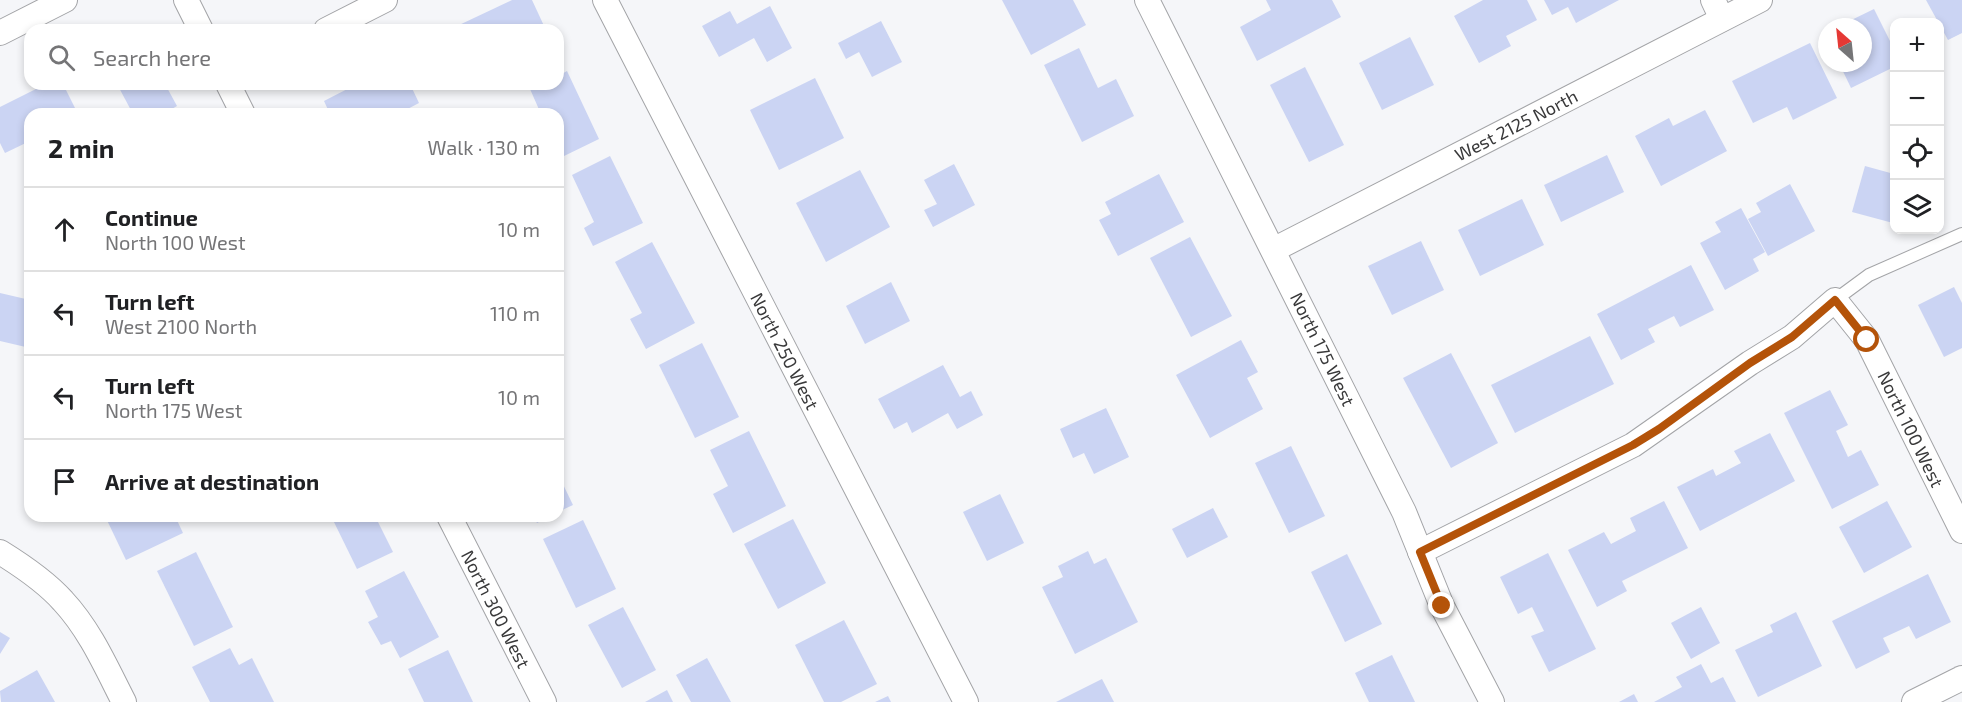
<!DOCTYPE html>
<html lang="en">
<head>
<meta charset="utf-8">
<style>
  :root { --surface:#fff; --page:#f6f6f6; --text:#202124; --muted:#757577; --line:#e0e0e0 }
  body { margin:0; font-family:"Exo 2",sans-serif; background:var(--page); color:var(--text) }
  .controls { position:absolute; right:18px; top:18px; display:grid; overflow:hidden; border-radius:12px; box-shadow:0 3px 9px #0003 }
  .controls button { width:54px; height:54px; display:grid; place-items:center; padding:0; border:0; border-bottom:2px solid var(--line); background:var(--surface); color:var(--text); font:30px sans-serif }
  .compass { position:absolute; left:1818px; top:18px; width:54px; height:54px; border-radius:50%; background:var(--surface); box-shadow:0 3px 9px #0003; rotate:333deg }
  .stop { position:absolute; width:18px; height:18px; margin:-14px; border:4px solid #b45309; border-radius:50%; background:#fff }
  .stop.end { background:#b45309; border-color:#fff; box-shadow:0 2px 6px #0008 }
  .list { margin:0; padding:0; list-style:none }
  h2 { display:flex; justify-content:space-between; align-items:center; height:78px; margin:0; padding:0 24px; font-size:26px }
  h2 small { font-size:20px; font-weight:400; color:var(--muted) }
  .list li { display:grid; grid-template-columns:39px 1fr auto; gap:18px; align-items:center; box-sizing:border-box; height:84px; padding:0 24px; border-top:2px solid var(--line) }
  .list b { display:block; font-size:22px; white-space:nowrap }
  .list p { margin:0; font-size:20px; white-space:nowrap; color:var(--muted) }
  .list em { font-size:20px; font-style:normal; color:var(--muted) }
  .icon { flex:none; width:33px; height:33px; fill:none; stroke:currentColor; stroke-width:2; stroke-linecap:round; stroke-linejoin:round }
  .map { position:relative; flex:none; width:1962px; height:702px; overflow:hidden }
  .search { position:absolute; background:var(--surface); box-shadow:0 3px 9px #0003; left:24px; top:24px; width:540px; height:66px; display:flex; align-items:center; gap:15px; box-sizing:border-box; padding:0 21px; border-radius:18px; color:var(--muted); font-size:22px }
  .panel { position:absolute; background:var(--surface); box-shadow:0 3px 9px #0003; left:24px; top:108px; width:540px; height:414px; border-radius:18px }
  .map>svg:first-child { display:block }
  .building { fill:#cbd4f3 }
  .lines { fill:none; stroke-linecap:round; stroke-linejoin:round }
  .lane-casing { stroke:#a3a4a7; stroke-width:14 }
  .street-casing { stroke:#a3a4a7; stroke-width:26 }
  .lane { stroke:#fff; stroke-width:12 }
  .street { stroke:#fff; stroke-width:24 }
  .route { stroke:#b45309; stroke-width:8 }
  .labels { text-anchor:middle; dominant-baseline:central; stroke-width:4.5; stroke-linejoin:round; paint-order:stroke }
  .street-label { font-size:18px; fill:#39393a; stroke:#fff }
</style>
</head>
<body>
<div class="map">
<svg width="1962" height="702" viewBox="0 0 1962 702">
  <rect width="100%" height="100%" fill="#f5f6f9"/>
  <g class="building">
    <polygon points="512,0 532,0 545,28 542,30 459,30 457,26"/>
    <polygon points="1002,0 1073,0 1086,25 1031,55"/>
    <polygon points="1266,0 1332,0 1341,17 1257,61 1240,27 1271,10"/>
    <polygon points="1483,0 1527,0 1537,20 1506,36 1511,46 1479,63 1454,16"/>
    <polygon points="1544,0 1619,0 1576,23 1568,7 1552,15"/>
    <polygon points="1926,0 1962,0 1962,33 1948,40"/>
    <polygon points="770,6 792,48 767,62 754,38 719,57 702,26 730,11 737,24"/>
    <polygon points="1874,9 1894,49 1894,67 1851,88 1839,63 1863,63 1863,27 1837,27"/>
    <polygon points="881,21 902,62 872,77 859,52 846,59 838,43"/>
    <polygon points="1410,37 1434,85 1382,110 1359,63"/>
    <polygon points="1810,43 1837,98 1793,120 1787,107 1753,123 1732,81"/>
    <polygon points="1079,48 1098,88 1116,79 1134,116 1082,142 1044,65"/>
    <polygon points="1305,67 1344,145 1309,162 1270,85"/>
    <polygon points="567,71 599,139 562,157 558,149 558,114 541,114 530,89 541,84 558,84 558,76"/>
    <polygon points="815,78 844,138 779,170 750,110"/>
    <polygon points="46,84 63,84 78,114 30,114 30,141 5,153 0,143 0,107"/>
    <polygon points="117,84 165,84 177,106 163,114 133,114"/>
    <polygon points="357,84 410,84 419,103 398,114 330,114 324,101"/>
    <polygon points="1705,110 1727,151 1661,186 1635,136 1669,118 1673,126"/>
    <polygon points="1607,155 1624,192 1561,222 1544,185"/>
    <polygon points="610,156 643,223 593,246 584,228 594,222 572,175"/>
    <polygon points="954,164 975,205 933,227 924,210 937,204 924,180"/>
    <polygon points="1865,166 1894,174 1893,223 1852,212"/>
    <polygon points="860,170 890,227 826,262 796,203"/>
    <polygon points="1159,174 1184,222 1118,256 1099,220 1111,214 1105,202"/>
    <polygon points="1790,184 1815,231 1768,256 1748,219 1761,212 1756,203"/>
    <polygon points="1522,199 1544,245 1480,276 1458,230"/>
    <polygon points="1741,208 1765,252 1753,259 1759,271 1725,290 1700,243 1721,232 1715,222"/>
    <polygon points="1190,237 1232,316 1191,337 1150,258"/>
    <polygon points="1421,241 1444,290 1392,315 1368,266"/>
    <polygon points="652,242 695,323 646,349 630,319 642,313 615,262"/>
    <polygon points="1691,265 1714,310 1680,327 1674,316 1648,329 1655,342 1621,360 1597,314"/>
    <polygon points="891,282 910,321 865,344 846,306"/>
    <polygon points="1954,287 1962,303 1962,348 1944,357 1918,305"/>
    <polygon points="0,293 30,300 30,348 0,341"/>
    <polygon points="1590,336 1614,384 1515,433 1491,385"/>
    <polygon points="1241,340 1258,372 1247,378 1263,409 1210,438 1176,375"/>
    <polygon points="702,343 739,417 695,438 659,365"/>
    <polygon points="1451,353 1498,443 1451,468 1403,378"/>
    <polygon points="943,365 960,397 971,391 983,415 957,429 948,413 912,433 907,422 894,429 878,399"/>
    <polygon points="1830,390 1848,425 1836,431 1848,457 1861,450 1879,485 1832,509 1784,413"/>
    <polygon points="1106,408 1129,457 1094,474 1084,453 1073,458 1060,429"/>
    <polygon points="749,431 786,506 733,533 713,494 728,486 710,450"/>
    <polygon points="1770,433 1795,481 1700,531 1677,487 1713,469 1716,476 1741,463 1734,451"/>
    <polygon points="1291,446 1325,516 1289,533 1255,463"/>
    <polygon points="558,474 573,505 558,512"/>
    <polygon points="1000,494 1024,543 987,561 963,512"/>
    <polygon points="1664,501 1688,548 1622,581 1627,591 1597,607 1568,550 1604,532 1611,544 1636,531 1630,518"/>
    <polygon points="1887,501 1912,547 1864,573 1839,527"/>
    <polygon points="1213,508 1228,537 1187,558 1172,529"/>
    <polygon points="105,516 175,516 183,533 126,560"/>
    <polygon points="331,516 375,516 393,552 357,569"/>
    <polygon points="533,516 550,516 537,523"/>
    <polygon points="793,519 826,583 778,609 744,544"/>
    <polygon points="583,520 616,589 576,608 543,539"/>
    <polygon points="1088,551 1094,564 1106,558 1138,622 1075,654 1042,587 1063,577 1058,566"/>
    <polygon points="196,552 233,627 194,646 157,571"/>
    <polygon points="1548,553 1596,649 1549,672 1531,636 1544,631 1532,607 1518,614 1500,577"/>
    <polygon points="1347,554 1382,624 1345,642 1311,572"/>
    <polygon points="404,571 439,637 400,658 391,641 381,645 368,622 378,617 365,591"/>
    <polygon points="1928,574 1951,622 1916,639 1909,626 1883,638 1890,652 1856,669 1832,621"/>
    <polygon points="623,607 656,670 622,688 588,625"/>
    <polygon points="1701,607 1720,643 1691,659 1671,623"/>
    <polygon points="1796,612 1822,666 1758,697 1735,650 1773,632 1770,625"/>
    <polygon points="844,620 877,684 841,702 824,702 795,645"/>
    <polygon points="0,632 10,638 0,654"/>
    <polygon points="230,648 239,665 252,658 274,702 210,702 192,667"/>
    <polygon points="448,650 473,702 424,702 408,669"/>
    <polygon points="1392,655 1415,702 1369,702 1355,673"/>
    <polygon points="707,658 731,702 691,702 676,675"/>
    <polygon points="1701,664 1711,683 1723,677 1736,702 1654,702 1682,687 1676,677"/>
    <polygon points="37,670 55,702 1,702 0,691"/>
    <polygon points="1102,679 1114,702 1056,702"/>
    <polygon points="667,690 673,702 645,702"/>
    <polygon points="1634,694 1638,702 1619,702"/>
    <polygon points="888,696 891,702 875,702"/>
  </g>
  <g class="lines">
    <g class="lane-casing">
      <polyline id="lane" points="1835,300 1869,275 1962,234"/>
    </g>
    <g class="street-casing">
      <g id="street">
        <polyline points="186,0 201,30"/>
        <polyline points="605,0 966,702"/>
        <polyline points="1147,0 1404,512 1442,606 1492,702"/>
        <polyline points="1713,0 1722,19"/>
        <polyline points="326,30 385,0"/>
        <polyline points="0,33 65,0"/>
        <polyline points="228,84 243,114"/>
        <polyline points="1273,250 1760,0"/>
        <polyline points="449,516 544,702"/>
        <path d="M0 552C21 565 47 583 63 601 90 630 106 667 124 702"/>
        <polyline points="1420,552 1633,445 1750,363 1792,337 1835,300 1867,340 1962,531"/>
        <polyline points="1914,702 1962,678"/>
      </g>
    </g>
    <use href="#lane" class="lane"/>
    <use href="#street" class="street"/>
  </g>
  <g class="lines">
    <polyline class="route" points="1442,606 1420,552 1633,445 1659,429 1750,363 1792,337 1835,300 1867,340"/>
  </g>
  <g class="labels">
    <g class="street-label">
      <text transform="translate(1516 125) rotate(-27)">West 2125 North</text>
      <text transform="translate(1323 349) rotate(64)">North 175 West</text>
      <text transform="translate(785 351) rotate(63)">North 250 West</text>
      <text transform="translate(1911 429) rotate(64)">North 100 West</text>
      <text transform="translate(496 609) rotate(63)">North 300 West</text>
    </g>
  </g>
</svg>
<div class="controls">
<button>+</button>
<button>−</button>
<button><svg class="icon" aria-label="locate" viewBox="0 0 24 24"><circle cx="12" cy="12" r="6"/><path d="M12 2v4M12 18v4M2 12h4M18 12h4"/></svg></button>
<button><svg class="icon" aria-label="layers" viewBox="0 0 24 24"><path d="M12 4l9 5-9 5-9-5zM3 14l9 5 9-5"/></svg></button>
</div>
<svg class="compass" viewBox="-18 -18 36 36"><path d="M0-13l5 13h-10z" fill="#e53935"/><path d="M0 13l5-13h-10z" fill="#757577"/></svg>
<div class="stop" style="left:1867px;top:340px"></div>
<div class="stop end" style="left:1442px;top:606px"></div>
<div class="search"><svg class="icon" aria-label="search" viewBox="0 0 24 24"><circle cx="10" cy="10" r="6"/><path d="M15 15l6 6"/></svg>Search here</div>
<section class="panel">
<h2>2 min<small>Walk · 130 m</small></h2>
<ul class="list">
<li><svg class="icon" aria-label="ahead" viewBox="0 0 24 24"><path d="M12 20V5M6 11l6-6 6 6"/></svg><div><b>Continue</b><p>North 100 West</p></div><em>10 m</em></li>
<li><svg class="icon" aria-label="left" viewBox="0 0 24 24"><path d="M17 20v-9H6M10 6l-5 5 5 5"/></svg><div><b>Turn left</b><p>West 2100 North</p></div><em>110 m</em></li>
<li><svg class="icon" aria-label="left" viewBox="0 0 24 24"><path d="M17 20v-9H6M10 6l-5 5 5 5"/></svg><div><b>Turn left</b><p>North 175 West</p></div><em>10 m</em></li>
<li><svg class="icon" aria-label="arrive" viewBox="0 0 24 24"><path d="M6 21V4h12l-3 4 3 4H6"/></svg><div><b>Arrive at destination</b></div></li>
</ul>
</section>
</div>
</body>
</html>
